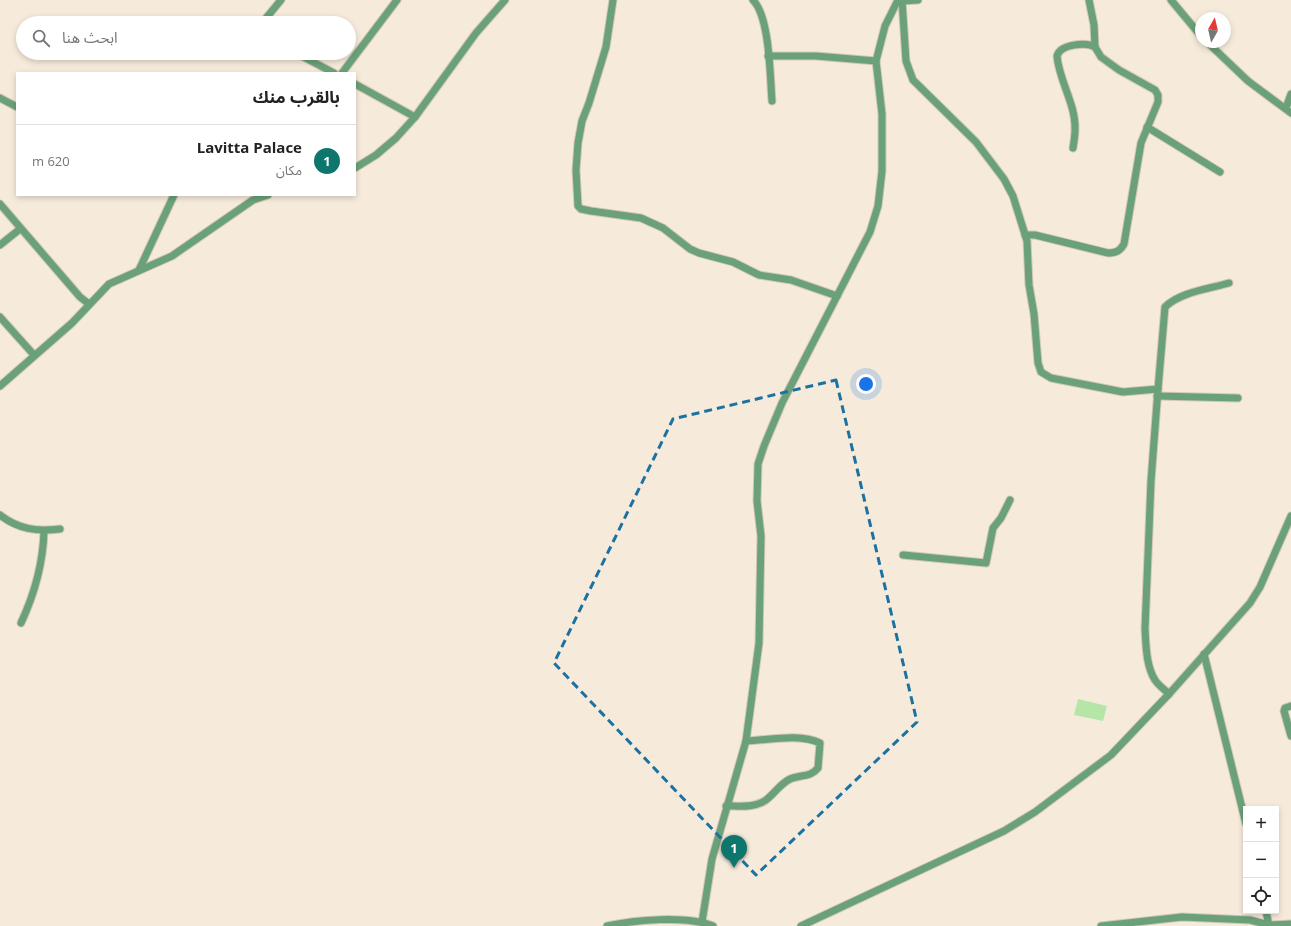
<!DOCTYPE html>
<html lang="ar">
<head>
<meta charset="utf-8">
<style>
  :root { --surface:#fff; --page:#f2f2f2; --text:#222; --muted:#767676; --line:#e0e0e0; --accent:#0f766e }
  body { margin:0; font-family:"Open Sans","Noto Sans Arabic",sans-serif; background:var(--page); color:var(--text); direction:rtl }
  .controls { position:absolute; right:12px; bottom:12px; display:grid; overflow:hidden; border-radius:0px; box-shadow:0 2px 6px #0003 }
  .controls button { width:36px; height:36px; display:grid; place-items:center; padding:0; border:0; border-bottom:1px solid var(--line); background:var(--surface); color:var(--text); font:20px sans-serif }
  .compass { position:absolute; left:1195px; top:12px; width:36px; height:36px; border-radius:50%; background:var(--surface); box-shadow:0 2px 6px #0003; rotate:8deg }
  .you { position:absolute; left:866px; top:384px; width:14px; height:14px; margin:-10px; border:3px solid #fff; border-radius:50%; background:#1a73e8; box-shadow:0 0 0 6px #1a73e833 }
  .badge { display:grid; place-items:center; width:26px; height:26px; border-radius:50%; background:var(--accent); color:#fff; font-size:13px; font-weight:700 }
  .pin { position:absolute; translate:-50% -33px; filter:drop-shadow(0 1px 2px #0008) }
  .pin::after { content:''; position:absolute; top:21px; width:14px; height:12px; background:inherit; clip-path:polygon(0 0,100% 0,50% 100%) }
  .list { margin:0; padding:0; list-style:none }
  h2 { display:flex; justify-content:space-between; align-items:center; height:52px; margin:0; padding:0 16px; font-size:17px }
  h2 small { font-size:13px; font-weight:400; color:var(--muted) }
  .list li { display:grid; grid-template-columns:26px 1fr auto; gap:12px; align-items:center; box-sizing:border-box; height:72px; padding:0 16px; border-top:1px solid var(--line) }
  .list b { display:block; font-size:15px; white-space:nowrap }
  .list p { margin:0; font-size:13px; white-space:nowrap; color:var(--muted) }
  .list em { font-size:13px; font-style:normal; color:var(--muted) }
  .icon { flex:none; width:22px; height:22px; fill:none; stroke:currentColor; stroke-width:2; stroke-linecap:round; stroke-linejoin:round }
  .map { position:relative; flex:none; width:1291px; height:926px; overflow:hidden; direction:ltr }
  .search { position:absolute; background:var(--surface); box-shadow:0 2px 6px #0003; left:16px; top:16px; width:340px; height:44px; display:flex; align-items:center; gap:10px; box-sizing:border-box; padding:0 14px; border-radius:22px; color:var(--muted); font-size:15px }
  .panel { position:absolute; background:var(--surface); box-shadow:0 2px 6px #0003; left:16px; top:72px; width:340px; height:124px; border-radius:0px; direction:rtl }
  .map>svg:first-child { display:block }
  .green { fill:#b5e6a8 }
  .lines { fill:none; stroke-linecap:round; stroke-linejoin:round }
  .minor-casing { stroke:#d1c8b9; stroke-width:9 }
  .minor { stroke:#6ba178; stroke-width:7 }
  .marked { fill:none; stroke:#1b72a2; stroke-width:3; stroke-dasharray:8 5; stroke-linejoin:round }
</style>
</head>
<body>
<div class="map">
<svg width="1291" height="926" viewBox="0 0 1291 926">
  <rect width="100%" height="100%" fill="#f6ebdb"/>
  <polygon class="green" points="1078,699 1107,706 1103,721 1074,715"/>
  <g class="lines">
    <g class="minor-casing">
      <g id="minor">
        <polyline points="613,0 606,47 589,103 582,121 578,143 576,170 578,206 581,209 591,211 641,218 663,228 690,249 699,253 733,262 759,275 791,280 837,296"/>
        <path d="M753 0C770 17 770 77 772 101"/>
        <path d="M902 0 906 61 913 80 976 142 1004 179 1013 196 1027 241 1029 285 1034 314 1038 363 1041 372 1051 378 1123 392 1158 389 1165 307C1180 292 1209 289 1229 283"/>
        <polyline points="1171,0 1201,36"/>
        <polyline points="903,1 918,0"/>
        <polyline points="262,23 281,0"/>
        <polyline points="1207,42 1248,81 1291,113"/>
        <polyline points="296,53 334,73"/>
        <polyline points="768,56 816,56 876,61"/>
        <polyline points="342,73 397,0"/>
        <polyline points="355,84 415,117"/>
        <polyline points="0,98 17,107"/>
        <polyline points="1286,108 1291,94"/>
        <polyline points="1147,127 1220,172"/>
        <path d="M1073 148C1074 142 1075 136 1075 130 1076 104 1059 81 1057 56 1060 44 1086 42 1095 47"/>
        <polyline points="355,168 376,155 396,138 415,117 476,33 505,0"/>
        <polyline points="0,204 80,297 89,304"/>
        <path d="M1025 235H1035L1108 253C1116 253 1120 251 1124 244L1141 143 1158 102V95L1155 90 1119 70 1101 57 1095 47 1094 25 1089 0"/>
        <polyline points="0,245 20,229"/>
        <polyline points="139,270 174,195"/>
        <polyline points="0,317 34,355"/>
        <polyline points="0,386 72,323 109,284 172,256 253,200 268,195"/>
        <path d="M1158 389 1151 481 1145 629C1146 645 1146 666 1155 680 1158 685 1165 690 1169 694"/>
        <polyline points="1157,396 1238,398"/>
        <path d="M0 515C18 529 37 532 60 529"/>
        <polyline points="903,555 986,563 993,528 1001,518 1010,500"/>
        <path d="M21 623C35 593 43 565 44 531"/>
        <polyline points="1204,654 1246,824"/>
        <polyline points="1291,706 1285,708 1284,711 1291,736"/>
        <path d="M726 806C739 806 755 808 766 800 775 793 780 784 790 779 801 774 810 778 818 768L820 743C799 733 770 740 746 741"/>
        <polyline points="1266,911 1269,926"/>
        <polyline points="702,922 712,859 746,741 759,643 761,536 757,501 758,464 764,446 782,403 870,232 878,206 882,171 882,114 876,61 885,26 898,0"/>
        <path d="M607 926C634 920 687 915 713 926"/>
        <polyline points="801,926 1004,831 1035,812 1111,755 1169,694 1250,603 1260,587 1291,516"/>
        <polyline points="1101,926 1182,917 1250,920 1269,925 1291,924"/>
      </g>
    </g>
    <use href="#minor" class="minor"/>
  </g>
  <path class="marked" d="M836 380 917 722 756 875 554 663 673 419Z"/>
</svg>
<div class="controls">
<button>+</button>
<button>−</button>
<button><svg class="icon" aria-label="locate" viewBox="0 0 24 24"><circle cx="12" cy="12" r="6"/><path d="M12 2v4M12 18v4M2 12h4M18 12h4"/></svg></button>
</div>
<svg class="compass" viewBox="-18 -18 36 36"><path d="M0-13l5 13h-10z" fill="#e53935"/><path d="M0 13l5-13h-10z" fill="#767676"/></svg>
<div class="you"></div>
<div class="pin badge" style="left:734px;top:868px">1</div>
<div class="search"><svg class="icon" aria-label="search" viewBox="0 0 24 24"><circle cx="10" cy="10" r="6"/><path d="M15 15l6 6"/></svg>ابحث هنا</div>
<section class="panel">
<h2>بالقرب منك<small></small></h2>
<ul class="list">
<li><span class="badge">1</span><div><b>Lavitta Palace</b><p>مكان</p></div><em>620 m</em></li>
</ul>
</section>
</div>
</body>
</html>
